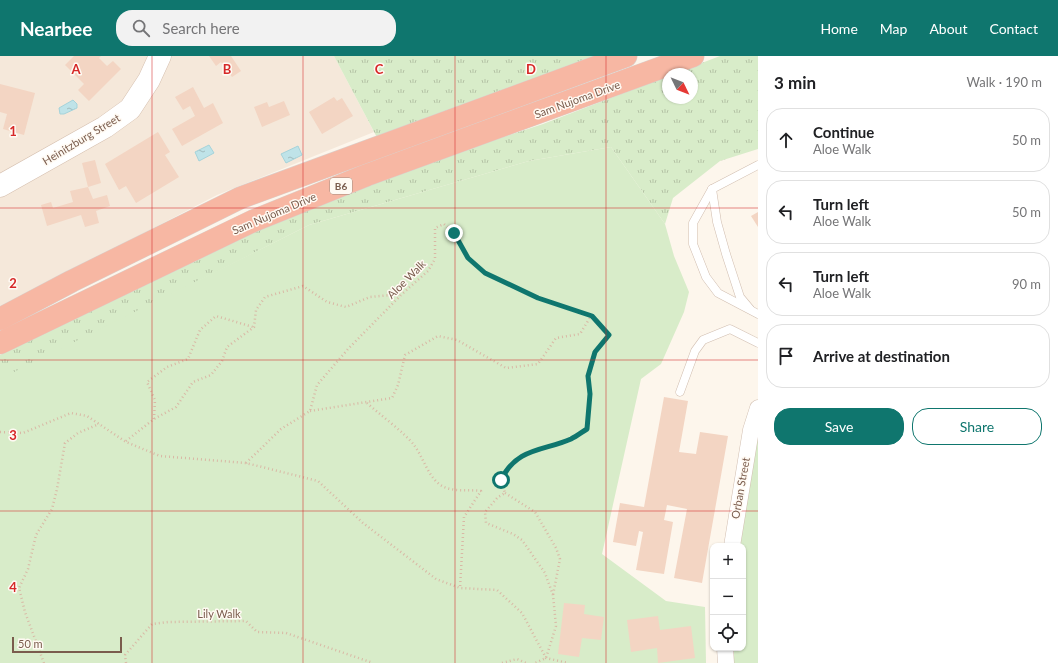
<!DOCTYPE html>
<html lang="en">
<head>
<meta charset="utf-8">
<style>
  :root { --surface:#fff; --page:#f2f2f2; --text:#202124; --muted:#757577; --line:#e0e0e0; --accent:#0f766e }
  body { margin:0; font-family:Lato,sans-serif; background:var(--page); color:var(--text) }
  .controls { position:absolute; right:12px; bottom:12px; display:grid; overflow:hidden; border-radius:8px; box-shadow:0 1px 3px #0004 }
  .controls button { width:36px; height:36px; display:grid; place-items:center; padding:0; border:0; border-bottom:1px solid var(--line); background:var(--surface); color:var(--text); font:20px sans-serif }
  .compass { position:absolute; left:662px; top:12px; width:36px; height:36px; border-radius:50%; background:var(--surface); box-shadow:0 1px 3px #0004; rotate:133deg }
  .scale { position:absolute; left:12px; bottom:10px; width:110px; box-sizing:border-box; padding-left:4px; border:2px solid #7a5c4d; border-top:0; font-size:11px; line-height:14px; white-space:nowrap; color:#7a5c4d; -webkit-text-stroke:3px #fffaf3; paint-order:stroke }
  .stop { position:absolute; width:12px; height:12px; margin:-9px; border:3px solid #0f766e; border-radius:50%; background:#fff }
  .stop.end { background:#0f766e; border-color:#fff; box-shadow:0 1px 4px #0008 }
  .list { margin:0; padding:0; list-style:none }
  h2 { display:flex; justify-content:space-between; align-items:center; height:52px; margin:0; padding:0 16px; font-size:17px }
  h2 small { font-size:13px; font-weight:400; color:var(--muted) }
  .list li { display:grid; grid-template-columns:26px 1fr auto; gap:12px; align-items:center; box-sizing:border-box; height:64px; margin:0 8px 8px; padding:0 8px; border:1px solid var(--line); border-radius:16px }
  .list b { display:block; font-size:15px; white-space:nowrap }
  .list p { margin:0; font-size:13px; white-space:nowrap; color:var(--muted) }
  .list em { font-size:13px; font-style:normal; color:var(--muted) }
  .actions { display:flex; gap:8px; padding:12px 16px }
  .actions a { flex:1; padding:9px 0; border:1px solid var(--accent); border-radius:16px; text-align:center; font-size:14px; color:var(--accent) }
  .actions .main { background:var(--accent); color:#fff }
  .icon { flex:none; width:22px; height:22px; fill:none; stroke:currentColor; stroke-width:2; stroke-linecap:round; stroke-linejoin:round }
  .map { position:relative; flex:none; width:758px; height:607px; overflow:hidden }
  header { display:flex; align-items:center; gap:24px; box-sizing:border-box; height:56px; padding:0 20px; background:var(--accent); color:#fff }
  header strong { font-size:19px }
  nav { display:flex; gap:22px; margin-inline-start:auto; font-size:14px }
  .search { width:280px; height:36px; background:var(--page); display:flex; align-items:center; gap:10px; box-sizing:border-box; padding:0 14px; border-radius:16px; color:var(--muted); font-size:15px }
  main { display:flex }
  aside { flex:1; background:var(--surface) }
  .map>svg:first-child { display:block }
  .residential { fill:#f5e8da }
  .grass { fill:url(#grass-tufts) }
  .garden { fill:#d8ecc9 }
  .water { fill:url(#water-ripples); stroke:#a5d3da }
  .building { fill:#f3d5c3 }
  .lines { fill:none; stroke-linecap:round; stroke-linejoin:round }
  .lane-casing { stroke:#d1beb0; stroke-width:9 }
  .street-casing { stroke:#d1beb0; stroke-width:17 }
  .secondary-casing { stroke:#d6c0b0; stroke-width:23 }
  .highway-casing { stroke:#dad1cd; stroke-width:23 }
  .path { stroke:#d9b8a5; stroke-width:2.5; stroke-dasharray:1 3; stroke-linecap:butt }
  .lane { stroke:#fff; stroke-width:8 }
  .street { stroke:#fff; stroke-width:16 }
  .secondary { stroke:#fff; stroke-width:22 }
  .highway { stroke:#f7b7a3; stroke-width:22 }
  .route { stroke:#0f766e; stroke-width:5 }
  .grid { fill:none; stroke:#d62828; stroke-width:1; stroke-opacity:0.55 }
  .labels { text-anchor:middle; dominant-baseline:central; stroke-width:3; stroke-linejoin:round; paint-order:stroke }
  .shield { fill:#fffaf3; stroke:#a28b7f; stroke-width:1 }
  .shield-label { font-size:10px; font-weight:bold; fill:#7a5c4d }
  .street-label { font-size:11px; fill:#7a5c4d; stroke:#fffaf3 }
  .grid-label { font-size:13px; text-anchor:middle; font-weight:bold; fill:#d62828; stroke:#fffaf3; stroke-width:3; stroke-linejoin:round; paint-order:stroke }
</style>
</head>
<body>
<header>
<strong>Nearbee</strong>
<div class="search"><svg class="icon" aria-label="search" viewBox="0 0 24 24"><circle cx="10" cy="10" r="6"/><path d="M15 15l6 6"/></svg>Search here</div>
<nav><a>Home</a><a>Map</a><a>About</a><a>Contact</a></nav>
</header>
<main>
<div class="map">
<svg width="758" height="607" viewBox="0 0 758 607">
  <defs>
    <pattern id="grass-tufts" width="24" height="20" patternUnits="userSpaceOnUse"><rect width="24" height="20" fill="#d8ecc9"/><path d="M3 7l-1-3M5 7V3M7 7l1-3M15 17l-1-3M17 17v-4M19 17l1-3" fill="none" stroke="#b4c2a5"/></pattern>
    <pattern id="water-ripples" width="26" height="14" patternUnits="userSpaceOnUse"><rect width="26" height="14" fill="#bfe3e8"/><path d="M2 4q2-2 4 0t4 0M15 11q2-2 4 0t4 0" fill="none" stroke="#a0bbbe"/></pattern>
  </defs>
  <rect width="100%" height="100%" fill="#fdf6ec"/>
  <polygon class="residential" points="0,0 334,0 374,76 217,139 0,252"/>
  <g class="grass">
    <polygon points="334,0 626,0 381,89"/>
    <polygon points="720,0 758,0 758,93 720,105 673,142 665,168 611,91 529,105 309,169 0,325 0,299 174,210 371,124 543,68 668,20 668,42 692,42 692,18 673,18"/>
  </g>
  <g class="garden">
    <polygon points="611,91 665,168 674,200 689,236 684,256 661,308 641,323 602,498 666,545 705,551 706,607 0,607 0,323 309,169 529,105"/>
    <polygon points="758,372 758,607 734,607 734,592 743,592 743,490 739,490"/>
  </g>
  <g class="water">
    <polygon points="73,44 77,48 77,52 64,58 60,58 59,52"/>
    <polygon points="209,89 214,97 199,105 195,96"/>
    <polygon points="298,90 302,99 286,107 281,98"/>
  </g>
  <g class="building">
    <polygon points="74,0 101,0 99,2 107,10 113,5 121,13 89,45 78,34 84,28 65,9"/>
    <polygon points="209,0 231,0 241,15 232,21 221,6 216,10"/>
    <polygon points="0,28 35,37 24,79 3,73 7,58 0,56"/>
    <polygon points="193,31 204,52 213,47 223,67 182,90 172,73 195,60 190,50 183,54 175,41"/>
    <polygon points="334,41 337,45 342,42 353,60 322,78 309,56"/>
    <polygon points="284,45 290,59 262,71 254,51 267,46 269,51"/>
    <polygon points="158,76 170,96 165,99 179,121 136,147 126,130 119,134 105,108"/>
    <polygon points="95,104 101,127 88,131 82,107"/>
    <polygon points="88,131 93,143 107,139 110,150 96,155 99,167 85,171 81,159 47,170 41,149 51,146 53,152 73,146 70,135"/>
    <polygon points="758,156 758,171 751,160"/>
    <polygon points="664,341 688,345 679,396 696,398 700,376 728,380 702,527 674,522 687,453 667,449 664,464 673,466 664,518 636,514 643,476 639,475 636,490 613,486 620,447 644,451"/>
    <polygon points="564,547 585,549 584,558 604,561 601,584 582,582 579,601 558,598"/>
    <polygon points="658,560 660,574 691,570 695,602 658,607 657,592 631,596 627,564"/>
  </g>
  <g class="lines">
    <g class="lane-casing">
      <g id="lane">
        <polyline points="758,109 712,133 693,167 693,188 706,221 718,237 758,258"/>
        <polyline points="712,133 717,166 726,198 740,241 750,253"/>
        <polyline points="680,336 695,295 703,284 730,273 758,287"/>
      </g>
    </g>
    <g class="street-casing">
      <g id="street">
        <polyline points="732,490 751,374 758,352"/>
        <polyline points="725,592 726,607"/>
      </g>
    </g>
    <g class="secondary-casing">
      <polyline id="secondary" points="0,130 105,71 130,53 149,24 160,0"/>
    </g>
    <g class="highway-casing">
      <g id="highway">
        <polyline points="0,263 72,225 240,142 626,0"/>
        <polyline points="0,287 253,165 367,119 693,0"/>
      </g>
    </g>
    <g class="path">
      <path d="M367 347C379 358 405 377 414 389 423 401 427 418 439 428 451 437 467 433 481 435L464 461 460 532"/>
      <polyline points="310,355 392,342 398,329 405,299 438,280 457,284 506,312 538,308 556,282 580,278 591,260"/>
      <polyline points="154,363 155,344 147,326 167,311 188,303 200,274 216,260 253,271"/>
      <polyline points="0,376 23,377 71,357 87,360 126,386 160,400 246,407 318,425 363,467 436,523 460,532 497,534 522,557 546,602 568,607"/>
      <polyline points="126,385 154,363 176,351 193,326 211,319 222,305 227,291 254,271 256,254 265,241 303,230 327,246 346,251 370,241 402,238"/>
      <path d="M246 407 281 373 310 355 317 329 348 293 402 238 428 215 435 203V172L444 168 454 177 469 202 485 217 538 242 591 260 609 279 595 296 587 320 590 338 587 373C582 376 577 380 571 383 544 395 518 391 501 424L505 437 498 441 485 456 486 467 513 478 522 484 545 517 553 539 556 570 546 602 535 607"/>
      <polyline points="505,437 535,456 556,492 560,503 553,539"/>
      <polyline points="44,607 25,556 19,532 28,513 36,479 52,453 57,433 65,387 78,377 99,368"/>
      <polyline points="126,607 125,599 152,568 168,566 246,565 257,576 286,577 373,607"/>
      <polyline points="502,607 517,603 526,607"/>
    </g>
    <use href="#lane" class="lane"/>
    <use href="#street" class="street"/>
    <use href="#secondary" class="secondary"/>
    <use href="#highway" class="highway"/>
  </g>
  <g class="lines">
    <path class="route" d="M454 177 468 202 485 217 538 242 592 260 609 279 595 296 588 320 590 338 587 373C582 376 577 380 571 383 544 395 517 391 501 424"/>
  </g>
  <path class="grid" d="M152 0V607M303 0V607M455 0V607M606 0V607M0 152H758M0 304H758M0 455H758"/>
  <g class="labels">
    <rect class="shield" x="330" y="122" width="22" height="16" rx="3"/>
    <g class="shield-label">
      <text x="341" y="130">B6</text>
    </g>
    <g class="street-label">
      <text transform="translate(577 43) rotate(-20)">Sam Nujoma Drive</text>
      <text transform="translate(81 83) rotate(-31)">Heinitzburg Street</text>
      <text transform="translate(274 157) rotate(-23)">Sam Nujoma Drive</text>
      <text transform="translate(406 223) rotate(-45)">Aloe Walk</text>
      <text transform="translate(740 432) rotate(-80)">Orban Street</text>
      <text x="219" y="557">Lily Walk</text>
    </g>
  </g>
  <g class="grid-label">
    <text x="76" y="18">A</text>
    <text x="227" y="18">B</text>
    <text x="379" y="18">C</text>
    <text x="531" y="18">D</text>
    <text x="13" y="80">1</text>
    <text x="13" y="232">2</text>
    <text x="13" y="384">3</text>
    <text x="13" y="536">4</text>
  </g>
</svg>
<div class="controls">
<button>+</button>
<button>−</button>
<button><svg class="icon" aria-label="locate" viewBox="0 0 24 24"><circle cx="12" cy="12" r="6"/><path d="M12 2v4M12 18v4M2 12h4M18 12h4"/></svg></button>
</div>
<svg class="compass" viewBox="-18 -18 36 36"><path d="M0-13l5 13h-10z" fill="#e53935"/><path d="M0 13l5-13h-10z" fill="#757577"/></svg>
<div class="scale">50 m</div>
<div class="stop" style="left:501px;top:424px"></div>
<div class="stop end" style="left:454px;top:177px"></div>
</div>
<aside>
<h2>3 min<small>Walk · 190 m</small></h2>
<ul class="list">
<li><svg class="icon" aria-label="ahead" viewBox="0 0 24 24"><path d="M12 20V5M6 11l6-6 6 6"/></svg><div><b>Continue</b><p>Aloe Walk</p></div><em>50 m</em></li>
<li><svg class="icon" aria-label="left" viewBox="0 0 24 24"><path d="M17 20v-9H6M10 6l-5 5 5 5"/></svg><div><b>Turn left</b><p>Aloe Walk</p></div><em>50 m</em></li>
<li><svg class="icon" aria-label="left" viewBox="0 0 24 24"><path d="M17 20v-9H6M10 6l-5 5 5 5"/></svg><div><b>Turn left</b><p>Aloe Walk</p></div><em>90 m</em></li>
<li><svg class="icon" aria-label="arrive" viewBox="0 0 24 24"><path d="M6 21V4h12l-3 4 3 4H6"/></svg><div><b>Arrive at destination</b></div></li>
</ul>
<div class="actions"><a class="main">Save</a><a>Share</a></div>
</aside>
</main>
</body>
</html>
